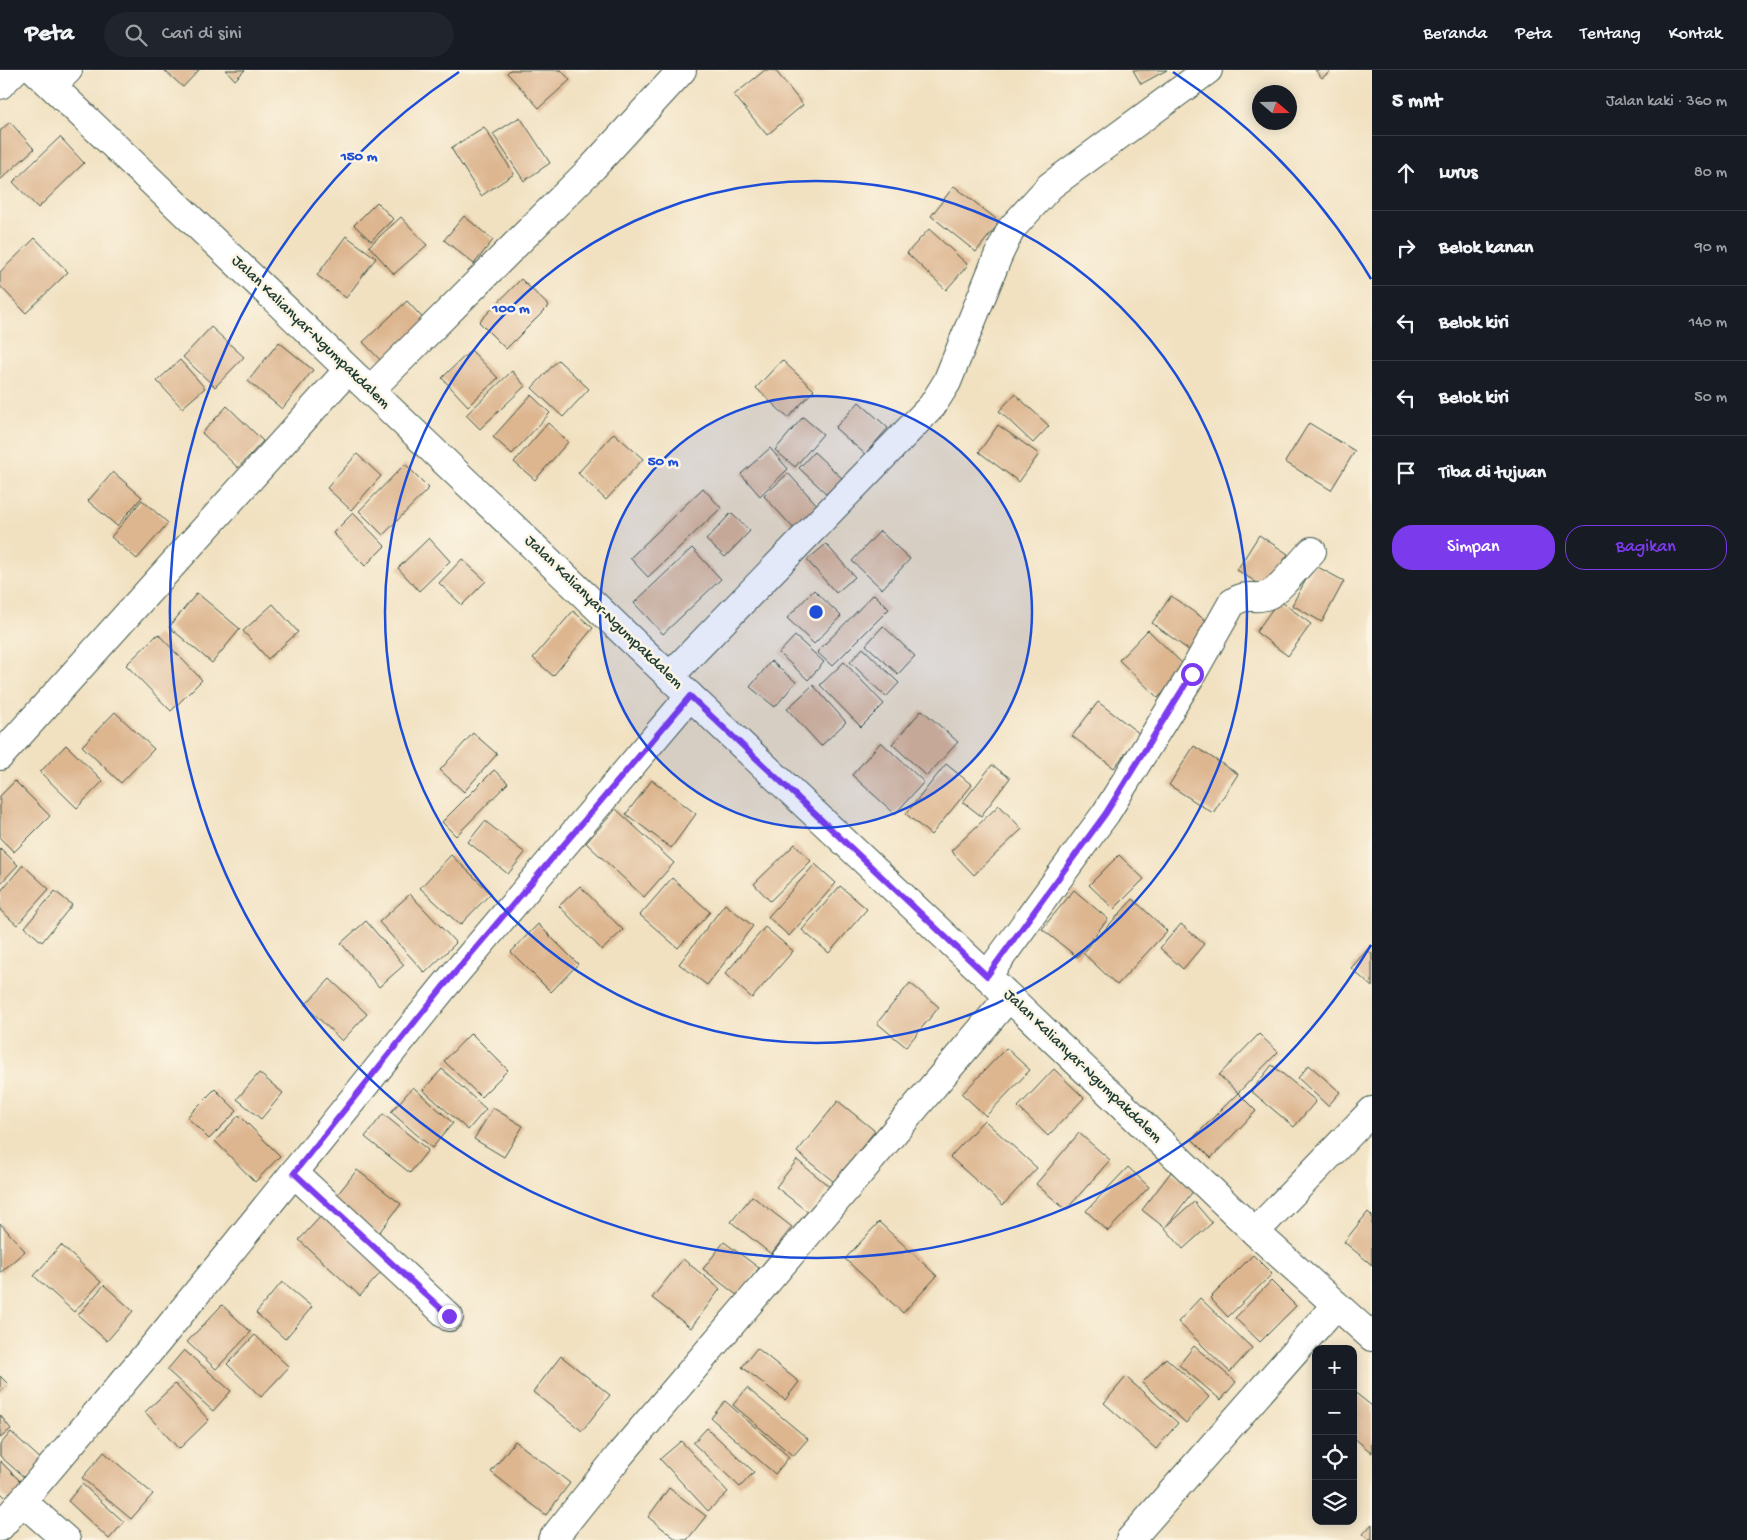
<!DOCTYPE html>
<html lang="id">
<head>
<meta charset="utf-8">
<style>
  :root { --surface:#171b24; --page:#20242c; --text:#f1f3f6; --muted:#9ea1a6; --line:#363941; --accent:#7c3aed }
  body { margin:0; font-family:"Gochi Hand",sans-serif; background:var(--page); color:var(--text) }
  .controls { position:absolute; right:15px; bottom:15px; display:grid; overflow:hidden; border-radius:10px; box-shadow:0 2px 12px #0003 }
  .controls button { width:45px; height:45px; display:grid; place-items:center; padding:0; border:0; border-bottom:1px solid var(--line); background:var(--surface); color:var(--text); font:25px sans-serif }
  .compass { position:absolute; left:1252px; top:15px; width:45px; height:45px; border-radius:50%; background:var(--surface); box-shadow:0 2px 12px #0003; rotate:110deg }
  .stop { position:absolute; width:15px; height:15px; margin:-11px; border:4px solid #7c3aed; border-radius:50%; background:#fff }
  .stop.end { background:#7c3aed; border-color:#fff; box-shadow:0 1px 5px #0008 }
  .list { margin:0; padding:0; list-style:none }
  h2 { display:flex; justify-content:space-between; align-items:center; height:65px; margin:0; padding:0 20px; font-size:21px }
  h2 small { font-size:16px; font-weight:400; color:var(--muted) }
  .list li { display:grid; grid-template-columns:32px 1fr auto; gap:15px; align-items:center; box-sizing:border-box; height:75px; padding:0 20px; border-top:1px solid var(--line) }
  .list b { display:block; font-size:19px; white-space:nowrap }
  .list em { font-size:16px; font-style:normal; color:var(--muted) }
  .actions { display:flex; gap:10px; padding:15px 20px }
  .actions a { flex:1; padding:11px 0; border:1px solid var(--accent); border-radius:20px; text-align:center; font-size:18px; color:var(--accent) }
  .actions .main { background:var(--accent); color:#fff }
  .icon { flex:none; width:28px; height:28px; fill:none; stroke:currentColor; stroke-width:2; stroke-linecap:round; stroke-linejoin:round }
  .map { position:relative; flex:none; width:1372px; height:1470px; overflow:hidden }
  header { display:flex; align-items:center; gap:30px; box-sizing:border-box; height:70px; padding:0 25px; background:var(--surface); border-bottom:1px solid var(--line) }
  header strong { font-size:24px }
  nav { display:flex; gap:28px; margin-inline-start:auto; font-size:18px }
  .search { width:350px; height:45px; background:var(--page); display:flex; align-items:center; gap:12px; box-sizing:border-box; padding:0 18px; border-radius:28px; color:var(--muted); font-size:19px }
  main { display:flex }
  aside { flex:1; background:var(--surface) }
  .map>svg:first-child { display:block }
  .building { fill:#ddb690 }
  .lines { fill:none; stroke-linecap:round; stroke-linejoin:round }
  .minor-casing { stroke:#3e5649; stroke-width:30 }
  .tertiary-casing { stroke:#3e5649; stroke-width:30 }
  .minor { stroke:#fff; stroke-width:28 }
  .tertiary { stroke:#fff; stroke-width:28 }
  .route { stroke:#7c3aed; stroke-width:6 }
  .ring { fill:none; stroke:#1d4ed8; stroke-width:2.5 }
  .labels { text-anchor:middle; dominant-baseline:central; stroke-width:5; stroke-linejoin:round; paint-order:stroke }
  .street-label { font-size:16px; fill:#1f3d34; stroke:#fcf5e5 }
  .centre { fill:#1d4ed8; stroke:#fcf5e5; stroke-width:2.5 }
  .ring-label { font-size:15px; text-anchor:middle; font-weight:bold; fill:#1d4ed8; stroke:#fcf5e5; stroke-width:5; stroke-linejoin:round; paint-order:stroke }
</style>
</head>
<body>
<header>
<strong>Peta</strong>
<div class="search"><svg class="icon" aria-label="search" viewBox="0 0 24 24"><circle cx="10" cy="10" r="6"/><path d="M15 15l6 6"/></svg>Cari di sini</div>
<nav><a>Beranda</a><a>Peta</a><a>Tentang</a><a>Kontak</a></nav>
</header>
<main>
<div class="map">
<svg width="1372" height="1470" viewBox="0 0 1372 1470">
  <rect width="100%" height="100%" fill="#fcf5e5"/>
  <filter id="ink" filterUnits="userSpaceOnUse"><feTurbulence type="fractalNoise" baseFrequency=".02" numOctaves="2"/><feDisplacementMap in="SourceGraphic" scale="10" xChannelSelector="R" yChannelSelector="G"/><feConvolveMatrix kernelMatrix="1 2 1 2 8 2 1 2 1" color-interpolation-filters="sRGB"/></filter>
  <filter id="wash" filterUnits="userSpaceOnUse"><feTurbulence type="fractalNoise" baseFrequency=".0096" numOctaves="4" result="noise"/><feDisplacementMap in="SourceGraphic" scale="20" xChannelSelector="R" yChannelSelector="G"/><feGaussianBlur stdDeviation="1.12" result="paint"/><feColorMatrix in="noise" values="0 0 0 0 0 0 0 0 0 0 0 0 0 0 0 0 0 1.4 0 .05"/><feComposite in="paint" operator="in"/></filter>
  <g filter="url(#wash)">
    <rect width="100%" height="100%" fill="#f1e1c1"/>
    <g id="blocks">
      <g class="building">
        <polygon points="164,0 199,0 183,17"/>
        <polygon points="226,0 245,0 235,10"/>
        <polygon points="510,0 561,0 570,10 539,38 507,3"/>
        <polygon points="765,0 775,0 803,35 767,65 734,25"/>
        <polygon points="1133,0 1167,0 1141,14"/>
        <polygon points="1315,0 1332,0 1322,8"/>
        <polygon points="520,47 550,93 524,111 493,64"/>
        <polygon points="10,52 34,79 0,110 0,61"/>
        <polygon points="484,57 514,104 481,126 451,78"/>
        <polygon points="60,67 84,93 38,138 13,112"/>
        <polygon points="954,116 1000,152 976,182 931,146"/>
        <polygon points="377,132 393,149 371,171 354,155"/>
        <polygon points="464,146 493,170 474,194 444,170"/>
        <polygon points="401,147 427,175 394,204 369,176"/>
        <polygon points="929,159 968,195 946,220 907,183"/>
        <polygon points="346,166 376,188 346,228 317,205"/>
        <polygon points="35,168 68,202 26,243 0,216 0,202"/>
        <polygon points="521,209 549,236 506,279 479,252"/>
        <polygon points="407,231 429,255 385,295 363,272"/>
        <polygon points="211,257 244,287 215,317 183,287"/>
        <polygon points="279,272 313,300 282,339 248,311"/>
        <polygon points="471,280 498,308 468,336 442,308"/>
        <polygon points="180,290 205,318 182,338 157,311"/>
        <polygon points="558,290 589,319 563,347 532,318"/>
        <polygon points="782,290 814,320 788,348 756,318"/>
        <polygon points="512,301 525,316 480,359 466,345"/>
        <polygon points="1015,324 1049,356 1033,373 999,341"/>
        <polygon points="531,325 550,343 512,384 493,367"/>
        <polygon points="859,332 888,358 865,384 835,358"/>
        <polygon points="227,336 263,371 238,398 202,363"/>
        <polygon points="803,347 823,364 795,397 775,380"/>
        <polygon points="548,353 568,372 535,410 514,392"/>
        <polygon points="1309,353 1355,381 1331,420 1285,392"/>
        <polygon points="998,355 1039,384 1019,412 979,382"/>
        <polygon points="614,363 643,389 606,430 578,403"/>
        <polygon points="770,378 788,399 760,426 741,404"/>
        <polygon points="814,382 845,411 830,427 799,398"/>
        <polygon points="357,384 381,406 351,440 327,418"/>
        <polygon points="405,394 429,418 383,465 359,441"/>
        <polygon points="113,402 142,427 117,456 88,431"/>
        <polygon points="788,403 820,438 796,461 764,426"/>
        <polygon points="703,418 721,438 648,507 630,488"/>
        <polygon points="142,430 168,453 137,489 111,467"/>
        <polygon points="353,443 385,476 365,496 333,463"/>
        <polygon points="731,443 750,461 725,487 706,470"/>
        <polygon points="880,461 910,489 882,519 852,491"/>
        <polygon points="1259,465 1288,484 1265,518 1237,500"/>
        <polygon points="429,468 450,491 419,521 398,498"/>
        <polygon points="826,474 855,507 836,523 807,490"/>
        <polygon points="692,478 721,509 663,564 634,533"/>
        <polygon points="462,489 486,511 462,535 439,513"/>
        <polygon points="1314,495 1344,511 1322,552 1292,535"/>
        <polygon points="814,520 841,546 814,574 787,548"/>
        <polygon points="197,523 240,559 212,593 169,557"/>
        <polygon points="874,524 889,539 832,596 817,582"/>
        <polygon points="1171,526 1214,556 1194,584 1152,553"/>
        <polygon points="1279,530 1311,554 1288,586 1256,562"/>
        <polygon points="273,534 298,562 268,589 243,561"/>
        <polygon points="573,541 593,558 553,606 533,588"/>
        <polygon points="883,556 915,586 898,604 866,575"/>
        <polygon points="1148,560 1187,598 1158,628 1119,590"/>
        <polygon points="158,564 202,610 171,641 126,595"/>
        <polygon points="795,566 824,592 808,610 779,583"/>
        <polygon points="863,578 899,613 886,627 850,592"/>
        <polygon points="771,591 796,612 775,637 750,617"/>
        <polygon points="844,592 884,634 861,657 820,615"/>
        <polygon points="813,615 846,652 821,676 787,639"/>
        <polygon points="1098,632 1140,664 1114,698 1072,666"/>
        <polygon points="922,640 958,672 927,706 892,674"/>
        <polygon points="115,642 154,679 121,713 82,676"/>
        <polygon points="473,663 497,684 464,722 440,700"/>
        <polygon points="881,672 924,712 895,744 852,705"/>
        <polygon points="66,675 103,711 77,738 40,702"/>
        <polygon points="1194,676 1238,704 1213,743 1169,715"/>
        <polygon points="946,694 972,715 931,765 906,744"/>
        <polygon points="992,695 1010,708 981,746 963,732"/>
        <polygon points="494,700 508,713 456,766 442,752"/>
        <polygon points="652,710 696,744 671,778 626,744"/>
        <polygon points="15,711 50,746 14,782 0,768 0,726"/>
        <polygon points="999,735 1022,759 974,805 951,781"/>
        <polygon points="616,739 674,793 644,827 586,773"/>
        <polygon points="485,751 525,783 508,804 468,772"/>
        <polygon points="795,774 811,791 770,831 754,814"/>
        <polygon points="0,778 18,795 0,814"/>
        <polygon points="451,785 491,823 460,855 420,818"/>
        <polygon points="1119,785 1144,809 1114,839 1089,815"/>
        <polygon points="815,794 836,813 789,866 768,847"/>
        <polygon points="23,795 49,819 17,855 0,840 0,822"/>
        <polygon points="672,808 710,842 678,878 640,845"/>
        <polygon points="580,816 623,860 602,880 559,836"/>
        <polygon points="840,816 867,839 829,883 802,860"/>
        <polygon points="1074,820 1108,849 1077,887 1042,859"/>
        <polygon points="55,821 72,835 42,872 25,857"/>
        <polygon points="410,824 456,873 425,903 379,852"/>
        <polygon points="1133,829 1167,861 1117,915 1083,883"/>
        <polygon points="725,834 753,856 707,915 679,894"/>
        <polygon points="366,851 404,895 379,917 341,873"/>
        <polygon points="538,854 578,894 551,922 511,882"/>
        <polygon points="1181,854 1204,874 1183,899 1160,878"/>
        <polygon points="765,857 793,881 752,928 725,904"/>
        <polygon points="1367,880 1372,884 1372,917 1351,898"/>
        <polygon points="330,909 367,944 342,971 305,935"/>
        <polygon points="910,913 939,937 906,977 877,953"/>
        <polygon points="471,963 508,1000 481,1027 444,991"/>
        <polygon points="1259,964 1278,982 1238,1023 1256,1041 1211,1088 1192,1069 1238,1023 1219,1005"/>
        <polygon points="1006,978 1030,1000 986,1046 962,1024"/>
        <polygon points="1272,995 1316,1031 1294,1057 1251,1021"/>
        <polygon points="1309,995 1340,1022 1328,1036 1298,1008"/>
        <polygon points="442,999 486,1039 468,1060 423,1020"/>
        <polygon points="1054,999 1084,1028 1048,1066 1018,1037"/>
        <polygon points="259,1003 283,1023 261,1049 237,1029"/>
        <polygon points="413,1017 453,1053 432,1078 391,1042"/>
        <polygon points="215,1019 237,1041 209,1069 187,1047"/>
        <polygon points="838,1031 875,1061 834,1112 797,1082"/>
        <polygon points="493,1038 523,1056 504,1087 474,1069"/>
        <polygon points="383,1044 428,1080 410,1103 365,1067"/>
        <polygon points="239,1045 280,1086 255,1112 215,1071"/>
        <polygon points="984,1050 1037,1098 1003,1135 950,1087"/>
        <polygon points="1079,1063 1110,1090 1066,1140 1036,1114"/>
        <polygon points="797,1090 830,1117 809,1143 776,1117"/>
        <polygon points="1128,1097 1149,1117 1108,1161 1086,1141"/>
        <polygon points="357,1100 401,1134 378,1164 333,1130"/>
        <polygon points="1171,1102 1194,1120 1165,1158 1142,1140"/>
        <polygon points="752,1126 792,1157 771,1184 731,1152"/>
        <polygon points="1194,1132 1212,1153 1183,1179 1165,1158"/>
        <polygon points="1368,1142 1372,1146 1372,1195 1344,1172"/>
        <polygon points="322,1145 383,1200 360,1226 299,1170"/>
        <polygon points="879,1152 937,1206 903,1243 845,1189"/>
        <polygon points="0,1153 25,1181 0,1203"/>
        <polygon points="724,1172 759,1198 738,1226 703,1199"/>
        <polygon points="61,1175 101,1212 74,1242 34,1206"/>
        <polygon points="1253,1185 1272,1204 1228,1247 1210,1228"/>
        <polygon points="683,1189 720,1219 691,1258 652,1228"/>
        <polygon points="1271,1211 1296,1236 1260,1272 1235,1248"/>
        <polygon points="282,1212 312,1237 285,1269 256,1243"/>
        <polygon points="104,1215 133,1241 107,1271 78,1245"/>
        <polygon points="1200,1228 1252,1278 1230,1302 1178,1252"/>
        <polygon points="222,1235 251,1262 216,1299 187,1272"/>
        <polygon points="255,1265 289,1297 261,1327 227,1294"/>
        <polygon points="1194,1276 1236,1312 1221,1330 1179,1295"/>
        <polygon points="757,1278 799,1312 785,1330 742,1297"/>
        <polygon points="184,1280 231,1321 213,1341 167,1300"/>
        <polygon points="561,1286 610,1325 582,1361 533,1322"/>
        <polygon points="1166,1288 1209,1327 1186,1353 1142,1313"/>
        <polygon points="0,1306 8,1314 0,1323"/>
        <polygon points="1126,1307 1178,1353 1156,1379 1104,1333"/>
        <polygon points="175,1314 209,1350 179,1379 145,1342"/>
        <polygon points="747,1318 808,1369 793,1386 733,1335"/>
        <polygon points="1353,1321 1372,1336 1372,1383 1353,1367"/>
        <polygon points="725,1331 789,1387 775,1404 711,1348"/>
        <polygon points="0,1345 11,1359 0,1368"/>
        <polygon points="707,1358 754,1402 740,1417 693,1373"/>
        <polygon points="11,1362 44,1392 27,1410 0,1386 0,1375"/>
        <polygon points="515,1371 570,1413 546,1445 491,1402"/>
        <polygon points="681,1371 728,1422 708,1441 660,1389"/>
        <polygon points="104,1382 153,1424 131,1449 82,1408"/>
        <polygon points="0,1391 25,1416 10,1432 0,1422"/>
        <polygon points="82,1414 124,1452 109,1469 68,1431"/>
        <polygon points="669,1418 706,1446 687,1470 677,1470 648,1447"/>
        <polygon points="1372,1454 1372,1470 1370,1470 1363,1464"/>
      </g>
    </g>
  </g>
  <g filter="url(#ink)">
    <use href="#blocks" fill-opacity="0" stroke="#3e5649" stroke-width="1"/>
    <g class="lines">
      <g class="minor-casing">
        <g id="minor">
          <polyline points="0,15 15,0"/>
          <polyline points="52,16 68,0"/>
          <polyline points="370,320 593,97 682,0"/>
          <polyline points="670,606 932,336 947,312 998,186 1011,159 1050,116 1208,0"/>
          <polyline points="0,686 348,300"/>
          <path d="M987 906 1106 743 1192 604 1232 533C1248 521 1256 532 1270 524 1279 520 1303 490 1312 481"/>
          <polyline points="294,1103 449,1247"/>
          <polyline points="1255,1162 1372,1041"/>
          <polyline points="22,1431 66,1470"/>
          <polyline points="0,1457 158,1271 443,918 690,626"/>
          <polyline points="552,1470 619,1386 1009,927"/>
          <polyline points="1130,1470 1336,1235"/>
        </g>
      </g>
      <g class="tertiary-casing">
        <polyline id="tertiary" points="35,0 690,626 987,906 1255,1162 1372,1267"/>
      </g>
      <use href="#minor" class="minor"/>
      <use href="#tertiary" class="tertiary"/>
    </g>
  </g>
  <g class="lines" filter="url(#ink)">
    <polyline class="route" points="449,1246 294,1103 442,918 690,626 987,906 1106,743 1192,604"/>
  </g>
  <circle cx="816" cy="542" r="216" fill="#1d4ed8" fill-opacity=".12"/>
  <g class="ring">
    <circle cx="816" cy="542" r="216"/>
    <circle cx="816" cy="542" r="431"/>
    <path d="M1371 875A647 647 0 1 1 459 2M1173 2A647 647 0 0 1 1371 209"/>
  </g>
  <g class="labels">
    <g class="street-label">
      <text transform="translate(310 263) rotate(44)">Jalan Kalianyar-Ngumpakdalem</text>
      <text transform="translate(603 543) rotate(44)">Jalan Kalianyar-Ngumpakdalem</text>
      <text transform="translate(1082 997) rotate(44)">Jalan Kalianyar-Ngumpakdalem</text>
    </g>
  </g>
  <circle cx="816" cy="542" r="8" class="centre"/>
  <g class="ring-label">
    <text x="359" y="90">150 m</text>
    <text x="511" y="242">100 m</text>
    <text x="663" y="395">50 m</text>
  </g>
</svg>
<div class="controls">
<button>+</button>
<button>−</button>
<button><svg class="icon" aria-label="locate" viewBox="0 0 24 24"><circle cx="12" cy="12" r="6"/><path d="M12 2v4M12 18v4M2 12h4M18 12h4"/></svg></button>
<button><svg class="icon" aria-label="layers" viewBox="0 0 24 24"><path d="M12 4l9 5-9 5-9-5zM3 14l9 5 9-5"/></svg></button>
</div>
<svg class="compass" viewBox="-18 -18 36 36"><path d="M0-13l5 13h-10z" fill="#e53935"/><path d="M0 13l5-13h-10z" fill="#9ea1a6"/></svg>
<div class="stop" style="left:1192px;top:604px"></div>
<div class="stop end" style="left:449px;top:1246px"></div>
</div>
<aside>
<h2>5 mnt<small>Jalan kaki · 360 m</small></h2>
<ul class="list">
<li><svg class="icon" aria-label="ahead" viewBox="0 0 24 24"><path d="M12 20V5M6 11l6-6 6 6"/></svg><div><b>Lurus</b></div><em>80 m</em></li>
<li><svg class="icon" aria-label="right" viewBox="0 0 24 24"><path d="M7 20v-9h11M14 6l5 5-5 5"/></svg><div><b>Belok kanan</b></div><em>90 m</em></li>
<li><svg class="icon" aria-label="left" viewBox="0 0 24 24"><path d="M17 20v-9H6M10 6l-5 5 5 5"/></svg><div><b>Belok kiri</b></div><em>140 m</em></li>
<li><svg class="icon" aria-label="left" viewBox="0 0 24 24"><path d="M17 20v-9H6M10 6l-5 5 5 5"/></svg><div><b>Belok kiri</b></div><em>50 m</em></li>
<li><svg class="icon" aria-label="arrive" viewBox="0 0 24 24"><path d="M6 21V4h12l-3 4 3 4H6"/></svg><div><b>Tiba di tujuan</b></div></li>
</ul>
<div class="actions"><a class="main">Simpan</a><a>Bagikan</a></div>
</aside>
</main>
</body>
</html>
